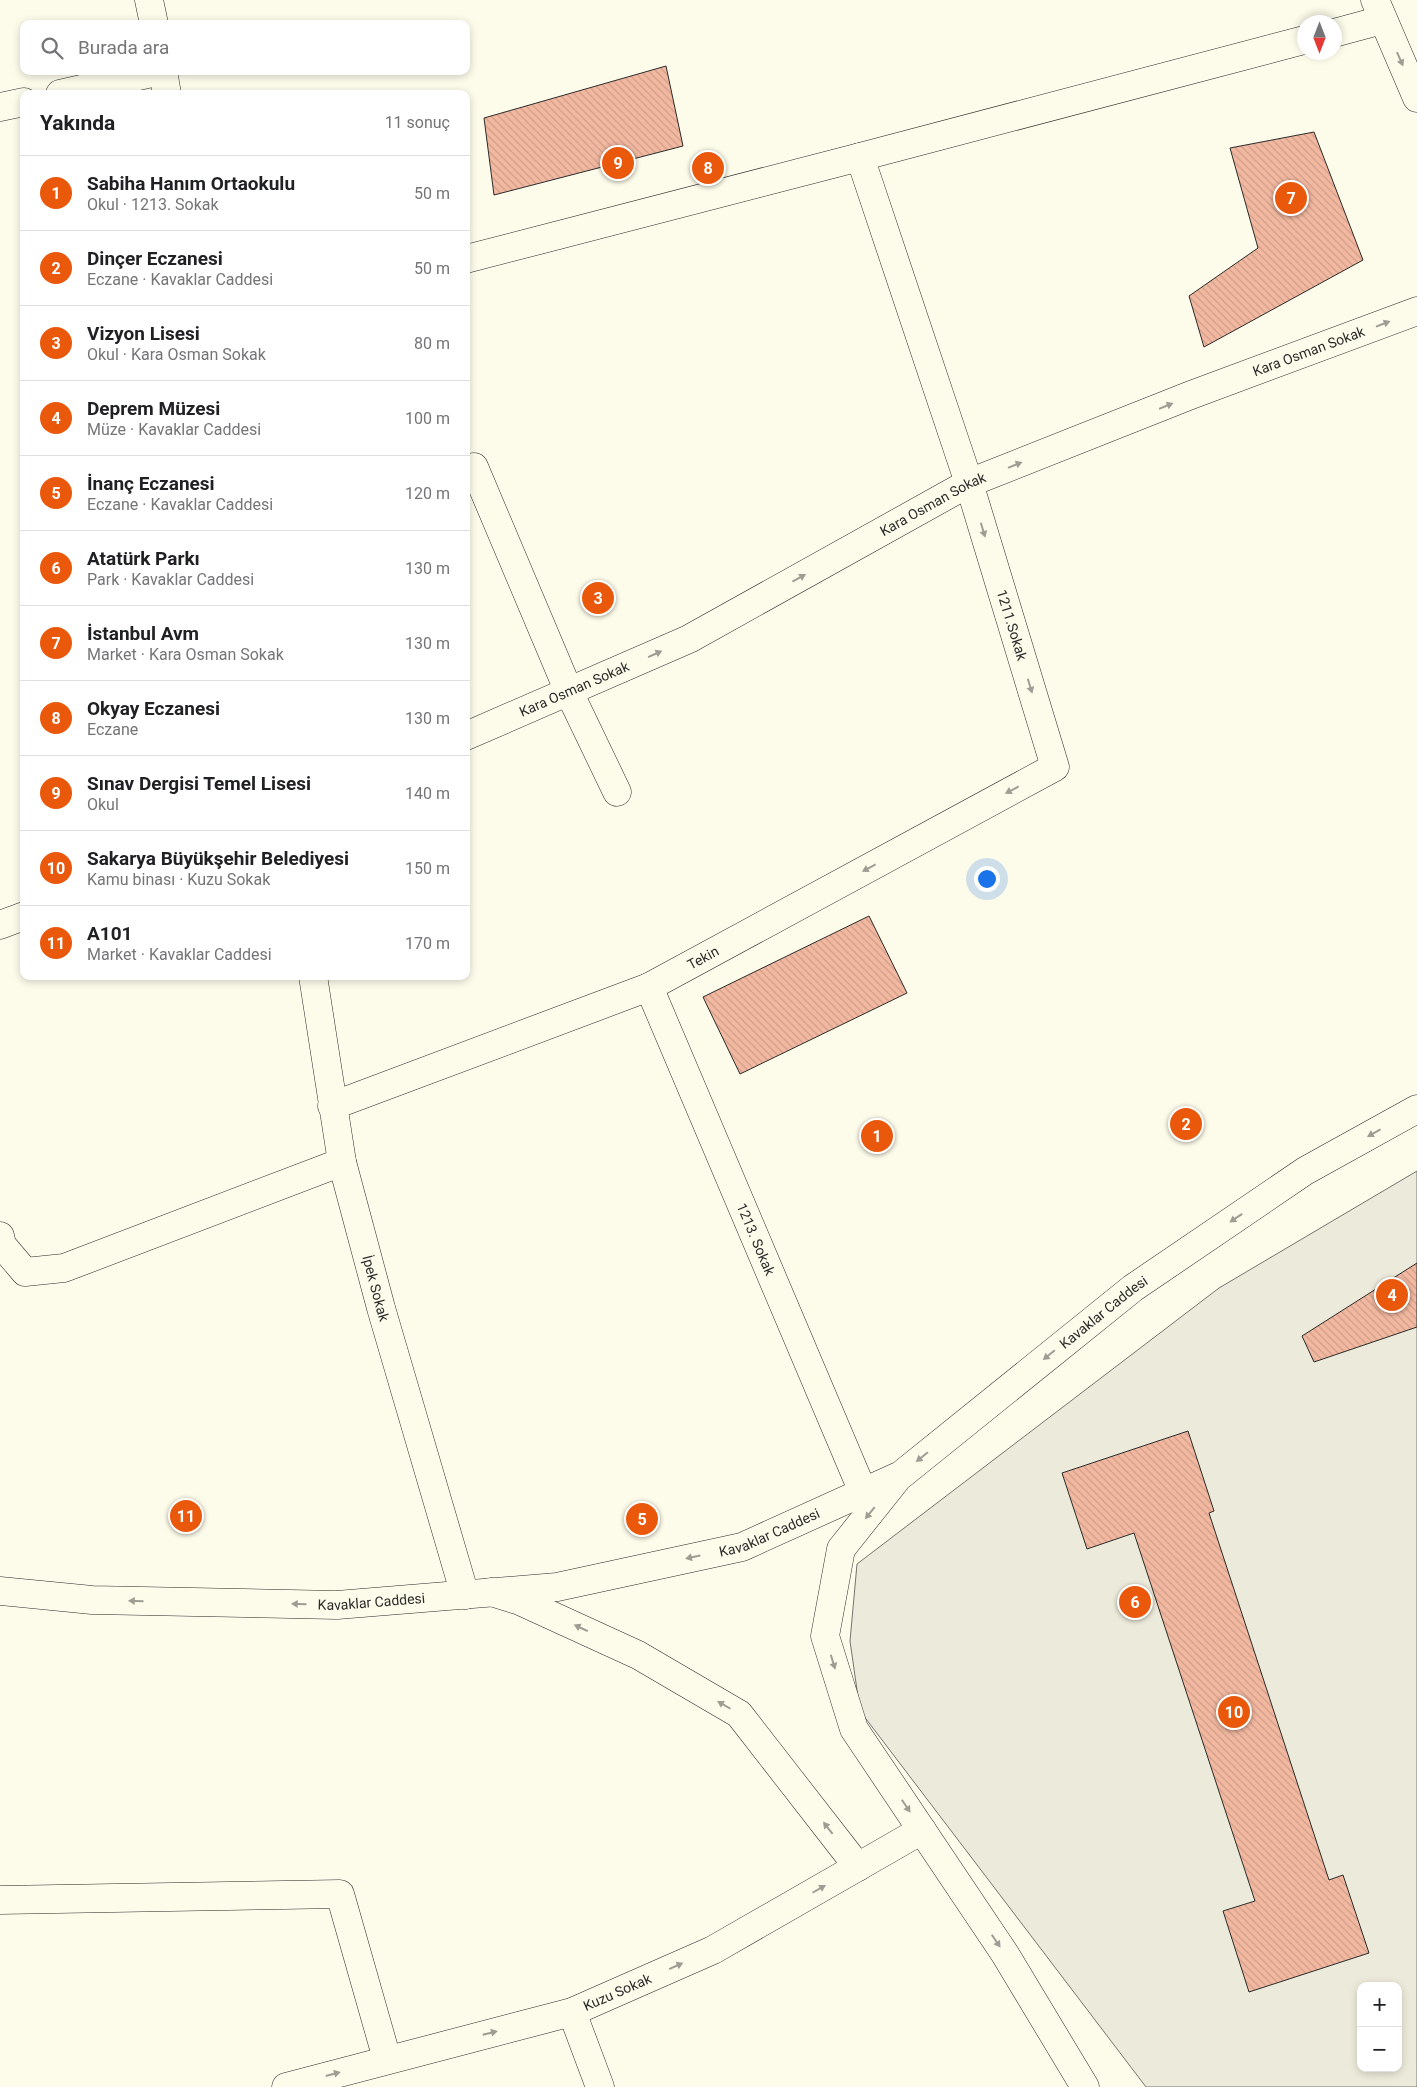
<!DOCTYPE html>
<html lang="tr">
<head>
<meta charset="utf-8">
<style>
  :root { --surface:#fff; --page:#f6f6f6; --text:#202124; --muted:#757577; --line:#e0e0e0; --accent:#ea580c }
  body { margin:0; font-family:Roboto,sans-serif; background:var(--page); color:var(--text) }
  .controls { position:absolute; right:15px; bottom:15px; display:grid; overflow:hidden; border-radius:10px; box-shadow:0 2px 8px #0003 }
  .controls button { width:45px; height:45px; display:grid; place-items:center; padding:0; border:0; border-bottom:1px solid var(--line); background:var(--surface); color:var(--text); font:25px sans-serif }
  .compass { position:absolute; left:1297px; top:15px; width:45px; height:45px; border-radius:50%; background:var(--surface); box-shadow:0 2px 8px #0003; rotate:180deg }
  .you { position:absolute; left:986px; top:878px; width:18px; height:18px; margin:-12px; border:4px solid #fff; border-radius:50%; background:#1a73e8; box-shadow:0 0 0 8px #1a73e833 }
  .badge { display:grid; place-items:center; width:32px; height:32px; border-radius:50%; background:var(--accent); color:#fff; font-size:16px; font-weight:700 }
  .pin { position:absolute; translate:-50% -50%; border:2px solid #fff; box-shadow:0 1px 5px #0006 }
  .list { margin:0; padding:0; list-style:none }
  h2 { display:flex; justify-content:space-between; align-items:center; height:65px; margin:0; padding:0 20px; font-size:21px }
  h2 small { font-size:16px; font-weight:400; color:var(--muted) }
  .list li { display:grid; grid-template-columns:32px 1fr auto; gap:15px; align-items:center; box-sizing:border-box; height:75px; padding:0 20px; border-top:1px solid var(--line) }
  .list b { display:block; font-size:19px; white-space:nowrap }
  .list p { margin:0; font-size:16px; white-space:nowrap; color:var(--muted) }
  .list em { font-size:16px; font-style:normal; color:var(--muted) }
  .icon { flex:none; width:28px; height:28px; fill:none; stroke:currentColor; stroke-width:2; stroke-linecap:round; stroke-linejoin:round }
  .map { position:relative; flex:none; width:1417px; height:2087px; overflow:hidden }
  .search { position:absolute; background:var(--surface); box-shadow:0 2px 8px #0003; left:20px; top:20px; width:450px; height:55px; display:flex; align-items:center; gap:12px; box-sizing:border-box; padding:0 18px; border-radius:10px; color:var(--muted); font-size:19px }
  .panel { position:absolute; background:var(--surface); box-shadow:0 2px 8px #0003; left:20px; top:90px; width:450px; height:890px; border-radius:10px }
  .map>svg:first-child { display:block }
  .park { fill:#ecebdb; stroke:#74746e; fill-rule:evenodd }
  .building { fill:url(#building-back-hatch); stroke:#2b2b2b }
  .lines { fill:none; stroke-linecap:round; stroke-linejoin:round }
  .minor-casing { stroke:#2b2b2b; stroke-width:29 }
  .major-casing { stroke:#2b2b2b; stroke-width:29 }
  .minor { stroke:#fdfbea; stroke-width:28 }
  .major { stroke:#fdfbea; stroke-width:28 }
  .oneway { fill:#9e9d94 }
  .labels { text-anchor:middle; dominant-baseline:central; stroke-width:4; stroke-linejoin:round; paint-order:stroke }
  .street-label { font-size:14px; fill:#2b2b2b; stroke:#fdfbea }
</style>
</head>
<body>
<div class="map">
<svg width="1417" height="2087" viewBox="0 0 1417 2087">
  <defs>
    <pattern id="building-back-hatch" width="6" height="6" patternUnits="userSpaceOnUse" patternTransform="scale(1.25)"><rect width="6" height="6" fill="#f2b8a0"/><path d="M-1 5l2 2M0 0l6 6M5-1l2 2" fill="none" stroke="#d09e8a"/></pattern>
  </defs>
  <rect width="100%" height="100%" fill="#fdfbea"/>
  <path class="park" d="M1417 1171V2087H1146L860 1711 850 1641 857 1564 1219 1288ZM1361 1986H1398V2068H1361Z"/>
  <g class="building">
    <polygon points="666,66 683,146 494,195 484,118"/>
    <polygon points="1314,132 1363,260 1204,347 1189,296 1258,248 1230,148"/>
    <polygon points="869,916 907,993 740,1074 703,997"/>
    <polygon points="1417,1263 1417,1327 1314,1362 1302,1336"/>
    <polygon points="1188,1431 1214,1511 1209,1513 1329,1880 1343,1875 1369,1953 1249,1992 1223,1911 1255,1901 1134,1533 1087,1549 1062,1473"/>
  </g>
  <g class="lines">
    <g class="minor-casing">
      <g id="minor">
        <polyline points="149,0 154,24"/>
        <polyline points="1334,33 1382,20"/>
        <polyline points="163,71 167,94"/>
        <polyline points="60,94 160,71"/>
        <polyline points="0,107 24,102"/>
        <polyline points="860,157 1304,40"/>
        <polyline points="474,467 569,692 617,792"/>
        <path id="s1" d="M466 736 689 639 969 483 1191 395 1417 311"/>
        <polyline points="0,925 24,916"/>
        <path id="s2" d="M313 976 342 1162 381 1308 465 1595"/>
        <path id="s3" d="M649 987 863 1492"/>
        <path id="s4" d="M332 1106 649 987 1055 767 969 483 860 157 466 259"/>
        <polyline points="0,1236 2,1245 25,1272 64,1268 342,1162"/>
        <polyline points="491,1592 520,1601 638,1655 739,1714 858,1867"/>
        <polyline points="0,1900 340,1894 387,2059"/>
        <polyline points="572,2012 600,2087"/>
        <path id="s5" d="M286 2087 572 2012 713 1950 922 1830"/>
      </g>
    </g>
    <g class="major-casing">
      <g id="major">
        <polyline points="1375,0 1417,98"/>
        <polyline points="896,1480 841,1549 825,1636 854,1729 1005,1954 1085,2087"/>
        <path id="s6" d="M0 1591 92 1600 337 1605 557 1587 742 1547 901 1475 1133 1288 1305 1171 1417 1109"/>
      </g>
    </g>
    <use href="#minor" class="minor"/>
    <use href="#major" class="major"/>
  </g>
  <defs><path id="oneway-solid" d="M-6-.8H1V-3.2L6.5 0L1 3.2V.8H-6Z" transform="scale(1.25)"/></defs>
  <g class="oneway">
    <use href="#oneway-solid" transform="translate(1400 59) rotate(66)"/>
    <use href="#oneway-solid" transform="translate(1383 324) rotate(-21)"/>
    <use href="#oneway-solid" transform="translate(1166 406) rotate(-22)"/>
    <use href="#oneway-solid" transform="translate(1015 465) rotate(-22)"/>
    <use href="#oneway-solid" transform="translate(983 530) rotate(73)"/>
    <use href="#oneway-solid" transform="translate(799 578) rotate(-29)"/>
    <use href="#oneway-solid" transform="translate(655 654) rotate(-24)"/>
    <use href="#oneway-solid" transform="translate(1030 686) rotate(73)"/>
    <use href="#oneway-solid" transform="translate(1012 790) rotate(152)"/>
    <use href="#oneway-solid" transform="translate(869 868) rotate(152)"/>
    <use href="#oneway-solid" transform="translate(1374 1133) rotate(151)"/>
    <use href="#oneway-solid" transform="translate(1236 1218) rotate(146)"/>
    <use href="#oneway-solid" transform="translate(1049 1355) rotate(141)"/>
    <use href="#oneway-solid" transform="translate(922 1457) rotate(141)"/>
    <use href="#oneway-solid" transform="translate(870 1513) rotate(129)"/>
    <use href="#oneway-solid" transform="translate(693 1557) rotate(168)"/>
    <use href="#oneway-solid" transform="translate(136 1601) rotate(-179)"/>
    <use href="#oneway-solid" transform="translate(299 1604) rotate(-179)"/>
    <use href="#oneway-solid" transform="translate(581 1628) rotate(-155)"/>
    <use href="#oneway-solid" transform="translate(833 1662) rotate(73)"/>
    <use href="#oneway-solid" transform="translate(724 1705) rotate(-150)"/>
    <use href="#oneway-solid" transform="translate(906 1806) rotate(56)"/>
    <use href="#oneway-solid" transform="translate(828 1828) rotate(-128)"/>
    <use href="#oneway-solid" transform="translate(819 1889) rotate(-30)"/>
    <use href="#oneway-solid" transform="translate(996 1941) rotate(56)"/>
    <use href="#oneway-solid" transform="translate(676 1966) rotate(-24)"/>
    <use href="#oneway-solid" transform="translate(490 2033) rotate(-14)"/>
    <use href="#oneway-solid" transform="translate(333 2074) rotate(-15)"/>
  </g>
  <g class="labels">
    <g class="street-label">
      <text stroke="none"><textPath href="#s1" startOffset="928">Kara Osman Sokak</textPath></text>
      <text stroke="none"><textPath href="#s1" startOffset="522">Kara Osman Sokak</textPath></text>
      <text transform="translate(1012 625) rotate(73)">1211.Sokak</text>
      <text stroke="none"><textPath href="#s1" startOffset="118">Kara Osman Sokak</textPath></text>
      <text stroke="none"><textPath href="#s4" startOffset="400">Tekin</textPath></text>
      <text stroke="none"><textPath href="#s3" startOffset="274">1213. Sokak</textPath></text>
      <text stroke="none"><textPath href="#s2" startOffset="319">İpek Sokak</textPath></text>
      <text stroke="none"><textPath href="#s6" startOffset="1182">Kavaklar Caddesi</textPath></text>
      <text stroke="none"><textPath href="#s6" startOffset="778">Kavaklar Caddesi</textPath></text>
      <text stroke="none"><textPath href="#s6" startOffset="372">Kavaklar Caddesi</textPath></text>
      <text stroke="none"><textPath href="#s5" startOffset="345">Kuzu Sokak</textPath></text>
    </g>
  </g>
</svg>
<div class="controls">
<button>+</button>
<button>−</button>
</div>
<svg class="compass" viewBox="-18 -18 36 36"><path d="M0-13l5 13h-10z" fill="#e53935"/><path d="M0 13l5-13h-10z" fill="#757577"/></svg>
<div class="you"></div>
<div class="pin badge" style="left:877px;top:1136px">1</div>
<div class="pin badge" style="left:1186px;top:1124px">2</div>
<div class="pin badge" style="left:598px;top:598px">3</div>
<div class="pin badge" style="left:1392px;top:1295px">4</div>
<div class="pin badge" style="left:642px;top:1519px">5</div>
<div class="pin badge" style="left:1135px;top:1602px">6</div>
<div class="pin badge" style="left:1291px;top:198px">7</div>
<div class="pin badge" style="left:708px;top:168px">8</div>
<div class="pin badge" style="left:618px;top:163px">9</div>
<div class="pin badge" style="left:1234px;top:1712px">10</div>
<div class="pin badge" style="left:186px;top:1516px">11</div>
<div class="search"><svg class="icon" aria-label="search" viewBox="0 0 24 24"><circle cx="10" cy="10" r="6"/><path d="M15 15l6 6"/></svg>Burada ara</div>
<section class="panel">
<h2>Yakında<small>11 sonuç</small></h2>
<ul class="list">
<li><span class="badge">1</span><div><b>Sabiha Hanım Ortaokulu</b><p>Okul · 1213. Sokak</p></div><em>50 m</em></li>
<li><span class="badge">2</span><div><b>Dinçer Eczanesi</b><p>Eczane · Kavaklar Caddesi</p></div><em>50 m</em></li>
<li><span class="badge">3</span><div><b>Vizyon Lisesi</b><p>Okul · Kara Osman Sokak</p></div><em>80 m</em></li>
<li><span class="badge">4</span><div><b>Deprem Müzesi</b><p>Müze · Kavaklar Caddesi</p></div><em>100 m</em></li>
<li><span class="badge">5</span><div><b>İnanç Eczanesi</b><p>Eczane · Kavaklar Caddesi</p></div><em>120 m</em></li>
<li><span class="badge">6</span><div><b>Atatürk Parkı</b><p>Park · Kavaklar Caddesi</p></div><em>130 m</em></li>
<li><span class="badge">7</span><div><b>İstanbul Avm</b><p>Market · Kara Osman Sokak</p></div><em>130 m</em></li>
<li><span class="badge">8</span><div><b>Okyay Eczanesi</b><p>Eczane</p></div><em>130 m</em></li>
<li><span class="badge">9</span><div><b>Sınav Dergisi Temel Lisesi</b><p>Okul</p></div><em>140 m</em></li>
<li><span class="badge">10</span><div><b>Sakarya Büyükşehir Belediyesi</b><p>Kamu binası · Kuzu Sokak</p></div><em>150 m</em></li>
<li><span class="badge">11</span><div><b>A101</b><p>Market · Kavaklar Caddesi</p></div><em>170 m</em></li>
</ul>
</section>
</div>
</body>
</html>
